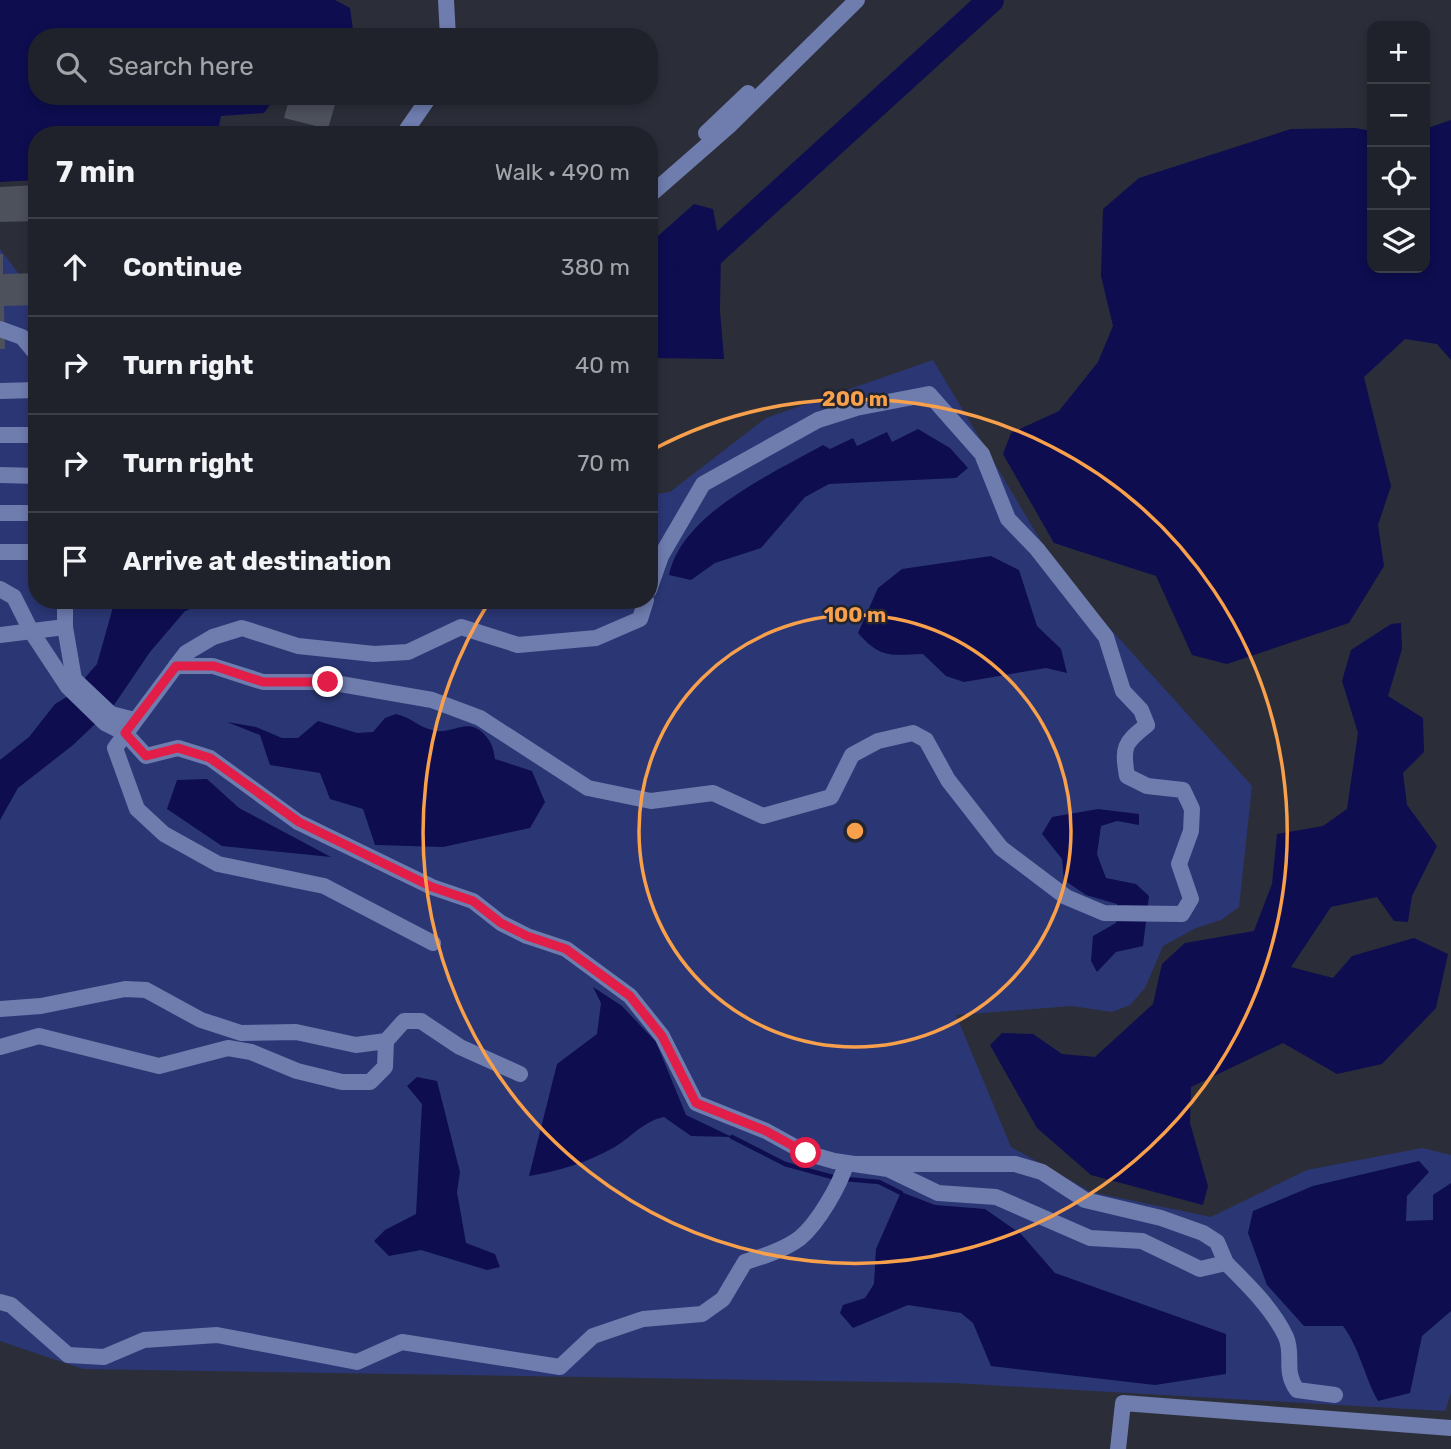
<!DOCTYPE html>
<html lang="en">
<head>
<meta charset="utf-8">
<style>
  :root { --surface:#20222b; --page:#282a33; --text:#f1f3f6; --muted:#a2a4a9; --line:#3d3f47 }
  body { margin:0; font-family:Rubik,sans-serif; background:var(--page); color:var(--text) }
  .controls { position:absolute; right:21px; top:21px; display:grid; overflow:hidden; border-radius:14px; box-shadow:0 4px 10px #0003 }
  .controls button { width:63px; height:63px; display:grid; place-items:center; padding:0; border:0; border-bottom:2px solid var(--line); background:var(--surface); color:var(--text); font:35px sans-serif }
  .stop { position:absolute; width:21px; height:21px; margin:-16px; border:5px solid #e11d48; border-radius:50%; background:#fff }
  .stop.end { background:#e11d48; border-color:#fff; box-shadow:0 2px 7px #0008 }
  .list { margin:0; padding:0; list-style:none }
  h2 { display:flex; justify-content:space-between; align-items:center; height:91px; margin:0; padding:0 28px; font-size:30px }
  h2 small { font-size:23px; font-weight:400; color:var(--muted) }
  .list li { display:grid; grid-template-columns:46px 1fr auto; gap:21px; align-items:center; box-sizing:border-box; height:98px; padding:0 28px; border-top:2px solid var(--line) }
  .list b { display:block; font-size:26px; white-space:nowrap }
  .list em { font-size:23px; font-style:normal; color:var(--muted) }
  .icon { flex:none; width:38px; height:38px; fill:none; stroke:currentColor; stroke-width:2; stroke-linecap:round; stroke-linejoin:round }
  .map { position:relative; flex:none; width:1451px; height:1449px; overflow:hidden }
  .search { position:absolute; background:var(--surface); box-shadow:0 4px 10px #0003; left:28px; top:28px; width:630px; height:77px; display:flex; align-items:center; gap:18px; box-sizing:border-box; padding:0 24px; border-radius:28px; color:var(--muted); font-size:26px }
  .panel { position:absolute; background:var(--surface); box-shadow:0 4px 10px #0003; left:28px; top:126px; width:630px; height:483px; border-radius:28px }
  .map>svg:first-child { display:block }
  .green { fill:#2b3775 }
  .water { fill:#0d0d50 }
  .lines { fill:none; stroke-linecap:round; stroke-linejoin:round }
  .stream { stroke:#0d0d50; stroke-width:4.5 }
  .river { stroke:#0d0d50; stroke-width:26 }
  .building { fill:#4d515c }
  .minor { stroke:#6e7cae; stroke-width:16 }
  .route { stroke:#e11d48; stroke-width:9 }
  .ring { fill:none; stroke:#f8a04b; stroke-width:3.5 }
  .centre { fill:#f8a04b; stroke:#22252f; stroke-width:3.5 }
  .ring-label { font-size:21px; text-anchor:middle; font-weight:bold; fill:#f8a04b; stroke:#22252f; stroke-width:5; stroke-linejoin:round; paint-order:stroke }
</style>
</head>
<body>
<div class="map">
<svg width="1451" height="1449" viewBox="0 0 1451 1449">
  <rect width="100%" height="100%" fill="#2b2e39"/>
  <polygon class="green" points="0,249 37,298 37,600 649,600 649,495 670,492 766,418 933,360 1060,573 1252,786 1239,907 1221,920 1196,928 1163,946 1145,988 1130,1005 1112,1012 1072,1006 956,1015 1011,1147 1091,1192 1211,1217 1307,1170 1422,1148 1451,1155 1451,1393 1445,1411 954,1383 83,1369 0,1341"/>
  <g class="water">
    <polygon points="0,0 335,0 350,8 354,37 37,37 37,96 276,96 264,113 221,116 217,135 37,135 37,180 0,182"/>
    <polygon points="1451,120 1451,360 1437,344 1405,339 1364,377 1391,486 1378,525 1384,566 1349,623 1227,664 1192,655 1156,576 1054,543 1003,454 1011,433 1059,411 1098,362 1113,326 1101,276 1103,209 1139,178 1291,129 1355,128 1372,131 1372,268 1425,268 1425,129"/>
    <polygon points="694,204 713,209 721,251 720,311 724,359 649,358 649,244"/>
    <path d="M918 429 950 448 968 468 956 478 829 484 805 497 761 548 715 563 691 580 669 575C682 513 772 474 823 445L830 449 853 438 857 446 887 432 892 442Z"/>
    <path d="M991 556 1019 570 1037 626 1061 649 1067 673 1046 668 964 682 946 676 923 654C890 655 881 659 858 633L878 588 902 569Z"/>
    <polygon points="115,600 213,600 185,611 150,652 112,708 73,745 18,788 0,820 0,760 29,737 55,704 70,695 97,664"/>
    <polygon points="1401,623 1402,649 1388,696 1423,718 1424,752 1403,773 1407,805 1437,846 1412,896 1408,922 1394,921 1377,897 1331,907 1291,967 1333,978 1352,956 1414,938 1448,954 1436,1008 1382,1064 1337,1074 1283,1043 1191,1087 1190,1123 1208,1186 1203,1205 1091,1175 1037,1128 990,1045 1002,1033 1033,1034 1062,1054 1095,1057 1153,1004 1162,964 1185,943 1254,931 1272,884 1277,834 1323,826 1347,809 1358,733 1342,681 1351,650 1391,624"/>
    <path d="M396 714C410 717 419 727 432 730 452 736 467 716 484 734 492 743 493 747 495 759L532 771 545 802 530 828 443 847 375 845 363 809 330 799 320 773 270 765 260 735 227 722 256 727 282 738H298L318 721 357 733 373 732 385 718Z"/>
    <polygon points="207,779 239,808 331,857 222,846 167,809 177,780"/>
    <polygon points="1098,809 1139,814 1139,825 1117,821 1101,826 1097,854 1106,878 1136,884 1149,896 1143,946 1116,952 1097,972 1091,961 1093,936 1116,923 1117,904 1086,895 1064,880 1062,859 1042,834 1052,817"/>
    <path d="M593 987 622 1006 656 1042 686 1115 732 1137 691 1136 664 1117C643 1121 631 1138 613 1148 586 1163 558 1171 529 1176L557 1064 597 1034 601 1003Z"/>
    <polygon points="417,1077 437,1081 460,1172 457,1192 466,1243 495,1254 500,1267 487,1270 421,1250 389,1256 374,1241 385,1230 416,1214 422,1104 407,1086"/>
    <path d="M1419 1161 1429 1172 1407 1196 1406 1221 1433 1220V1195L1451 1183V1311L1422 1336 1410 1393 1378 1401C1364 1376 1360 1349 1343 1326H1304L1267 1285 1248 1233 1253 1211 1313 1186Z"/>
    <polygon points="901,1192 935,1205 985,1209 1021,1234 1055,1273 1226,1334 1226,1374 1155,1385 991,1366 973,1323 961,1313 908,1305 853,1328 840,1313 843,1305 865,1298 874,1284 876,1249"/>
  </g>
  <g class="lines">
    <g class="stream">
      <polyline points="732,1137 785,1164 836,1178"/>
      <polyline points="845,1179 879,1182 901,1193"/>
    </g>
    <polyline class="river" points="649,311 991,0"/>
  </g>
  <g class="building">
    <polygon points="290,96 318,96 336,101 328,129 284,118"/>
    <polygon points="37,185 37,221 0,222 0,187"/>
    <polygon points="0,254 3,254 3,274 37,273 37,305 4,306 5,349 0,349"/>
  </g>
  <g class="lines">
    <g class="minor">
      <polyline points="446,0 448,37"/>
      <polyline points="706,133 748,93"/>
      <polyline points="403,135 430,96"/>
      <polyline points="649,196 729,126 857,0"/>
      <polyline points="0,329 22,337 37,355"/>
      <polyline points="0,391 37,390"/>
      <polyline points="0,435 37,435"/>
      <polyline points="0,475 37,476"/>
      <polyline points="0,513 37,513"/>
      <polyline points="0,552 37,552"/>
      <polyline points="0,589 14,597 31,631 68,687 105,723 125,733 146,756 178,748 210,758 298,822 432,887 473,901 501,923 527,936 566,949 630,996 662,1036 696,1103 766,1131 806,1153 834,1161 888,1169 938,1193 996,1197 1090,1238 1142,1241 1200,1269 1226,1263 1217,1242 1203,1233 1161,1218 1085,1200 1042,1172 1015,1164 846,1164"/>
      <path d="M646 600 640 619 596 638 518 645 461 627 408 652 374 654 298 646 242 628 213 637 186 653 176 666H213L263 682H329L432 700 480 718 588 788 651 801 713 793 763 816 831 797 852 755 878 741 913 733 926 740 948 780 1001 848 1066 897 1104 913 1182 914 1191 899 1179 864 1191 831 1192 809 1183 790 1147 786 1127 776C1122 747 1124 743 1147 725L1141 710 1123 691 1106 637 1037 549 1008 519 982 454 929 394 856 408 818 420 703 484 661 556 649 590"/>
      <polyline points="65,627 74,679 111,714 135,720"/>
      <polyline points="0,635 65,627 65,600"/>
      <polyline points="176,666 115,748 137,809 164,834 218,864 324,886 433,943"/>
      <polyline points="0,1009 41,1006 125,989 146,990 201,1020 241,1033 296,1032 356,1045 386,1041 385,1067 370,1082 342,1082 297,1071 251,1052 228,1048 159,1066 39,1036 0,1047"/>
      <polyline points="386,1041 404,1021 421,1021 460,1047 520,1074"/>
      <path d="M1226 1263C1247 1284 1273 1309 1286 1337 1294 1356 1283 1370 1297 1390L1335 1395"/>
      <path d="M0 1302 11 1305 68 1355 104 1357 144 1340 217 1335 357 1362 402 1342 560 1367 593 1336 643 1319 702 1314 723 1299 745 1262C764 1256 784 1250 800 1238 818 1223 840 1185 846 1164"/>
      <polyline points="1118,1449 1123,1403 1451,1428"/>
    </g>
  </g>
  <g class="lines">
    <polyline class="route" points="328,682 263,682 214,666 176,666 125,733 146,756 178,748 210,758 299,822 432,887 473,901 501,923 527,936 566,949 630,996 662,1036 696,1103 766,1131 806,1153"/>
  </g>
  <g class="ring">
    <circle cx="855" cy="831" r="216"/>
    <path d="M652 450A432 432 0 1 1 489 602"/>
  </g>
  <circle cx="855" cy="831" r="10" class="centre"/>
  <g class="ring-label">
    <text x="855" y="406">200 m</text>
    <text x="855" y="622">100 m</text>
  </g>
</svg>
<div class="controls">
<button>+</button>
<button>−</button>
<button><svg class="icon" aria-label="locate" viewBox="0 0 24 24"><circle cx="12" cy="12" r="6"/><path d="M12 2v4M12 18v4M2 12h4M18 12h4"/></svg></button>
<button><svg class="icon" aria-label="layers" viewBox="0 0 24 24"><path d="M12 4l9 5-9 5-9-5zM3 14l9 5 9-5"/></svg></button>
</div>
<div class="stop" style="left:806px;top:1153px"></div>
<div class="stop end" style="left:328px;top:682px"></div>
<div class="search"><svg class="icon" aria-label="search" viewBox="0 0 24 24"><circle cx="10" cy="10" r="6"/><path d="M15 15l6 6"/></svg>Search here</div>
<section class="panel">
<h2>7 min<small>Walk · 490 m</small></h2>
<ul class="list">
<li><svg class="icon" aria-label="ahead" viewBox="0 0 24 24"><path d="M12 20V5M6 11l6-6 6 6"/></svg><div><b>Continue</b></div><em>380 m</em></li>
<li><svg class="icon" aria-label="right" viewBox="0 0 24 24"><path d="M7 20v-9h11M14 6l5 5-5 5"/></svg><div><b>Turn right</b></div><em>40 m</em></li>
<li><svg class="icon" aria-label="right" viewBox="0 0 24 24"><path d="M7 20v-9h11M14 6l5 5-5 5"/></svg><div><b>Turn right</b></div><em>70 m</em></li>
<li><svg class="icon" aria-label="arrive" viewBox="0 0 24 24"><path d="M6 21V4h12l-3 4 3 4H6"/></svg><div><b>Arrive at destination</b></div></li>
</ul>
</section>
</div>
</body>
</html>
